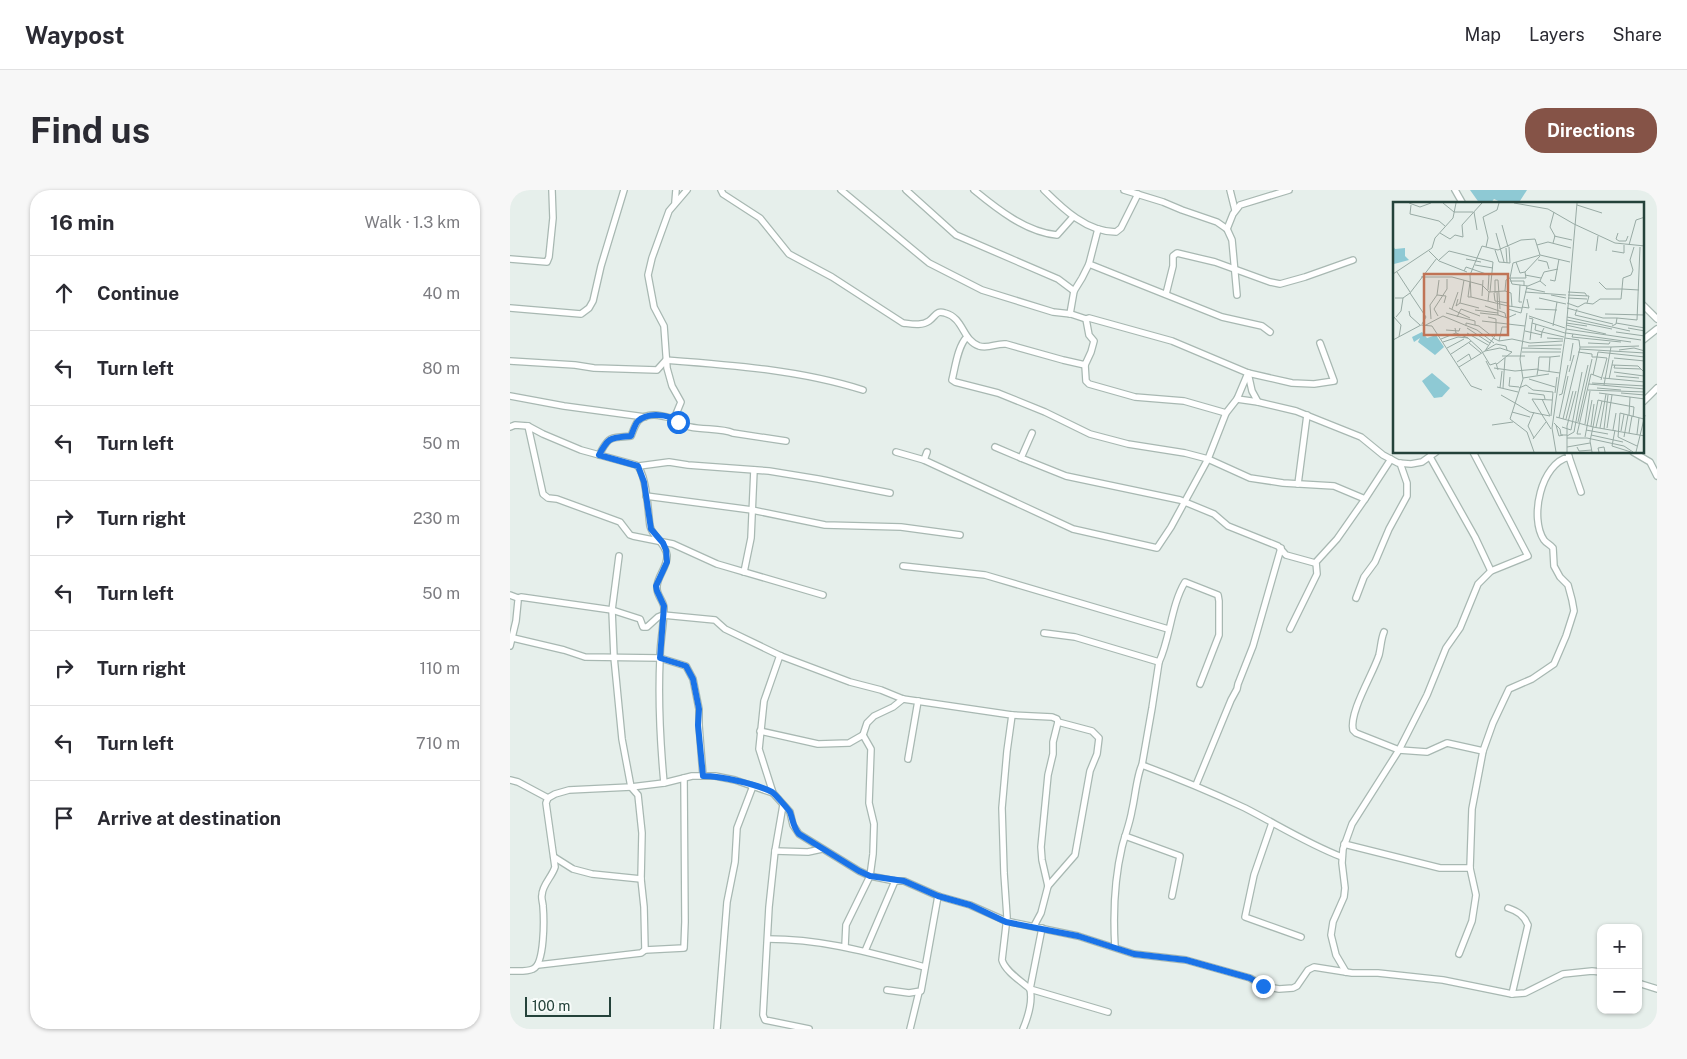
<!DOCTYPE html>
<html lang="en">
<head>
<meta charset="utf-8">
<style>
  :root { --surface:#fff; --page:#f7f7f7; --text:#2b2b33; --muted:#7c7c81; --line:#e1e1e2; --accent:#855347 }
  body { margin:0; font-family:"Public Sans",sans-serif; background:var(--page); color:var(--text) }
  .controls { position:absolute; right:15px; bottom:15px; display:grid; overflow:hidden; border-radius:10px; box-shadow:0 1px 4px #0004 }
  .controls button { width:45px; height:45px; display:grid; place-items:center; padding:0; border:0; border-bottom:1px solid var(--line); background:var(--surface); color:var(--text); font:25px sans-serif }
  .scale { position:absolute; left:15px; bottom:12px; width:86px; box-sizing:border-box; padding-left:5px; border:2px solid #24423a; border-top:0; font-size:14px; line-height:18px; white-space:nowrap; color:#24423a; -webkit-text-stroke:4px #f7fbf9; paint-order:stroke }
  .stop { position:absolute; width:15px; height:15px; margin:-11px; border:4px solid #1a73e8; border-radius:50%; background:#fff }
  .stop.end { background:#1a73e8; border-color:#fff; box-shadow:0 1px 5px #0008 }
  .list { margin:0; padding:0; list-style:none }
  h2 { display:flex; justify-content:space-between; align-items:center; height:65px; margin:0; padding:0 20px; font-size:21px }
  h2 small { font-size:16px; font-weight:400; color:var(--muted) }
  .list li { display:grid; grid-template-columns:32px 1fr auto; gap:15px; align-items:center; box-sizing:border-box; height:75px; padding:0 20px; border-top:1px solid var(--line) }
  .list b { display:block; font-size:19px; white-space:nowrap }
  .list em { font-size:16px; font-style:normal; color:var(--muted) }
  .icon { flex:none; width:28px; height:28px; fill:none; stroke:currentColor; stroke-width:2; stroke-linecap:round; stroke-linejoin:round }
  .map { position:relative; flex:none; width:1147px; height:839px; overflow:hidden; border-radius:20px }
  header { display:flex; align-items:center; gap:30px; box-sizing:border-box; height:70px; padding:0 25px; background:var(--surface); border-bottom:1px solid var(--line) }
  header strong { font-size:24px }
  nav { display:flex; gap:28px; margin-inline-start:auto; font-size:18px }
  .intro { display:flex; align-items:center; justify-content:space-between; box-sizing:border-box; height:120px; padding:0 30px }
  h1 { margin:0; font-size:35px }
  .button { padding:12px 22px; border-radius:20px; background:var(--accent); color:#fff; font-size:18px; font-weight:700 }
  main { display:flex; gap:30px; padding:0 30px }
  aside { flex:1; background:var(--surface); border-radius:20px; box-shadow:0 1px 4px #0004 }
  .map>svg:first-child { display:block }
  .water { fill:#8ec9d4 }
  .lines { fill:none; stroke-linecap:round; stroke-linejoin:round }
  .minor-casing { stroke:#a8b8b2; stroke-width:8 }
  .minor { stroke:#fff; stroke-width:5.5 }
  .route { stroke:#1a73e8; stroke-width:6 }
  .inset-road { fill:none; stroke:#98aaa4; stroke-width:1 }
  .view { fill:#c07456; fill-opacity:0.15; stroke:#c07456; stroke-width:2.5 }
  .inset-edge { fill:none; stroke:#24423a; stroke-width:2.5 }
</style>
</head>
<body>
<header>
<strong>Waypost</strong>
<nav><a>Map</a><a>Layers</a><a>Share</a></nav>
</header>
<div class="intro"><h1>Find us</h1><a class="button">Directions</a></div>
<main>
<aside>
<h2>16 min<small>Walk · 1.3 km</small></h2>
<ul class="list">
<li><svg class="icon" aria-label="ahead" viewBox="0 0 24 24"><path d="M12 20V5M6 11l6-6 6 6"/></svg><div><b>Continue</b></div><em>40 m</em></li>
<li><svg class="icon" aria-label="left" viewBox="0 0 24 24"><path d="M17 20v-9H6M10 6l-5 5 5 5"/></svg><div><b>Turn left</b></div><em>80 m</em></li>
<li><svg class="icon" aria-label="left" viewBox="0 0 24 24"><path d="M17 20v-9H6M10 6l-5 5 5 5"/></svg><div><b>Turn left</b></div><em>50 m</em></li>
<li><svg class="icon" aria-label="right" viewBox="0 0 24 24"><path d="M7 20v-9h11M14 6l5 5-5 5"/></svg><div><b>Turn right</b></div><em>230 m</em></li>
<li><svg class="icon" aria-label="left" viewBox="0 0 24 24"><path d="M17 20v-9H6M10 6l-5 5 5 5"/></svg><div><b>Turn left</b></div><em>50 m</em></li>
<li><svg class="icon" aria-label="right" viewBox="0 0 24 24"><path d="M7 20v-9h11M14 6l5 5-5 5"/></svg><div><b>Turn right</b></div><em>110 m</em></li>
<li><svg class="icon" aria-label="left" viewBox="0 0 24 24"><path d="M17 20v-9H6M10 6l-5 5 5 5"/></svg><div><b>Turn left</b></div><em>710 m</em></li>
<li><svg class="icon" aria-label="arrive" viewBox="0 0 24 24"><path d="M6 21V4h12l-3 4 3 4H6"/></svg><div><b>Arrive at destination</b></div></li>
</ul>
</aside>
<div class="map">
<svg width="1147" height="839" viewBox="0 0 1147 839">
  <rect width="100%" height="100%" fill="#e6efeb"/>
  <polygon class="water" points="960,0 1017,0 1008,14 995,14 984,9 980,14 970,14"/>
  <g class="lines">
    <g class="minor-casing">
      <g id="minor">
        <path d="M177 0 159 21 142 68 138 85 144 117 154 136 157 178 162 196 171 212 164 229C178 243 207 236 223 243L276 251"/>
        <path d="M211 0 213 4 250 28 279 64 322 87 393 133C402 134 412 136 419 131 426 126 426 120 435 123 454 128 452 150 469 156 479 159 486 153 496 154L553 170 575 175 581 162 584 151 579 145 576 129"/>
        <polyline points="331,0 419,73 472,100 543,122 561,124 576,129 579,128 662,151 738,183 782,193 804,194 824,191 810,153"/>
        <polyline points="396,0 446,45 548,89 564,101"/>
        <path d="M464 0C487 19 516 42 547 45L563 27"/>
        <path d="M534 0C553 19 577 42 606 42L611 38 628 4"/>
        <polyline points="614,0 653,12 672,20 707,32 717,39 722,50 727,105"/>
        <polyline points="720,0 725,20"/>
        <polyline points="945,0 953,14"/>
        <polyline points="165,12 166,0"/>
        <polyline points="717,39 723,24 730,15 779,0"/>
        <polyline points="0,69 37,72 39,67 43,28 42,0"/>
        <polyline points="579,74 712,127 752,136 760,142"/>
        <polyline points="656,104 663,76 663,66 667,63 705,72 760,92 770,94 795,87 843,70"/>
        <polyline points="1133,115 1147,129"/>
        <polyline points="0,118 71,124 79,118 83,111 91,76 114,0"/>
        <polyline points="560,124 564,101 572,88 579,74 588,39"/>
        <path d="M457 147C448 155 445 178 442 190L445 192 488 203 535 222 580 244 618 254 675 263 698 269 740 288 773 293 824 296 855 309"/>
        <polyline points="1133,150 1147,139"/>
        <path d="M0 171 65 175 84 178 147 180 156 170C222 175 290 180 353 200"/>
        <polyline points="575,175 576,191 579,194 625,207 674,211 716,223"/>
        <polyline points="738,183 742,201 748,212 786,221 851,247 873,265 888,273 901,274 912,272 926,262"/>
        <polyline points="0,206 54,216 135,227"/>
        <polyline points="727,209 748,212"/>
        <polyline points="1133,212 1147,198"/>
        <polyline points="18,236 33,304 38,308 47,309 110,332 120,345 123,346 163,354 207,374 313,405"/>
        <path d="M0 237 5 235 18 236 33 244 71 260 126 275C137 282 138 323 140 336 143 348 155 352 157 365 158 377 147 386 147 397 146 405 154 411 154 418 154 435 150 451 150 468 148 511 150 550 154 593"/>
        <polyline points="522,243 511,268 556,286 670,310 704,324 718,336 768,356 776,365 805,373"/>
        <polyline points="485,257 511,268"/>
        <polyline points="386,262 414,270 563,339 647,358 661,337 698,269 716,223 727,209 738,183"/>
        <polyline points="1123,262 1140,272 1147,286"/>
        <path d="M89 265C100 244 100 249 121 246 123 241 125 235 128 231 138 221 153 226 164 229"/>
        <polyline points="920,267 965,347 981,381"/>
        <polyline points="1059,267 1071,302"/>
        <polyline points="414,270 417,262"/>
        <polyline points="129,276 159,272 178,275 259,281 308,289 380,303"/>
        <polyline points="788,294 797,225"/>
        <polyline points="136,306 242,320 315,335 391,337 450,345"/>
        <polyline points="109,366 102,420 104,467 112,549 121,597 128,605 132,643 131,689 134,717 135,760"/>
        <polyline points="393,376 475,385 658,439"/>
        <polyline points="234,382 241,348 244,280"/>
        <path d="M0 405 8 408 11 407 102 420 130 429 133 437H137L148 427 153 425 205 430 215 439 271 466 340 492 371 500 393 509 502 525 497 561 492 618 494 683 497 727 492 770C495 781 511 791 520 799 523 812 518 827 513 839"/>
        <polyline points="846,408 854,387 865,372 879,339 897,306 897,293 890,273"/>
        <polyline points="780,439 807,384 806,372 827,349 855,309 881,269"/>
        <path d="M874 442C871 449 871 457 869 465 863 484 839 522 843 540L846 543 889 560 917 562 937 553 973 561"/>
        <polyline points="534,443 565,447 649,472"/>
        <polyline points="3,448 54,460 75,467 150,468 176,476 183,489 189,519 189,535 193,586"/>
        <polyline points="0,456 6,431 8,411"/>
        <polyline points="271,466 269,468 254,511 249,559 263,603 280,622 283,635 289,644 349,681 360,686 385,691 394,691 428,706 460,715 496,731 568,746 624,764 676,770 740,788 753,796 769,799 783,798 787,796 798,780 804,777 842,783 868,783 933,790 1002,804 1015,803 1053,784 1082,781 1091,782"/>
        <polyline points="502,525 542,527 547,529 548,532 543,552 543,564 538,585 531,657 532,670 538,696 531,723 524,736"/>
        <polyline points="250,541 308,554 339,553 353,545 357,533 364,526 383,517 393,509"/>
        <polyline points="398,569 408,511"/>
        <path d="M632 575C667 588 701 602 735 618 768 635 798 654 832 667"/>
        <polyline points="0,590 8,592 38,608"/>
        <polyline points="686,595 721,510 727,499 728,494 743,456 771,358"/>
        <polyline points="273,615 265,661 259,717 253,825 255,830 299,839"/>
        <polyline points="762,633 744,685 735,727 791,747"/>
        <polyline points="615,646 670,666 662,706"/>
        <polyline points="834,654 930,678 960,678"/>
        <polyline points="265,661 298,662 312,659"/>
        <polyline points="44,667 63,679 82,684 131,689"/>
        <polyline points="538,696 565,665 580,581 587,564 589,548 582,541 548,532"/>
        <path d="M998 718C1007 721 1014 725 1018 735L1002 804"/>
        <polyline points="532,738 520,799 598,822"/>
        <path d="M258 749C314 749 361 763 415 777"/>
        <polyline points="335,756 336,735 360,686 363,664 364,634 359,613 361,559 353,545"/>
        <path d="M605 757C603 723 604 691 612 657 615 645 620 633 622 620 625 608 627 584 632 575L642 518 649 472C660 449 661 415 675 392L708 405 709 411V445L690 494"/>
        <polyline points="355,761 385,691"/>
        <path d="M949 764 962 731 966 705 960 678 962 619 973 561 983 533 999 499 1022 489 1044 474 1056 446 1064 421 1062 410 1058 395 1050 387 1044 376 1043 358C1041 355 1036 353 1034 350 1019 328 1031 273 1059 267L1058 262"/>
        <polyline points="28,775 131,763 135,760 174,758 175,732 174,588"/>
        <path d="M0 781C7 781 17 782 23 779 35 774 34 728 33 716 33 713 31 708 32 705 32 695 42 687 45 677L36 613 38 608 45 604 59 600 121 597 154 593 182 586H205L225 590 263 603"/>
        <polyline points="836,782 826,765 821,745 823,732 834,707 835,698 832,673 833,659 842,634 889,560 917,505 936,458 950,438 968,394 981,381 1018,366 963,262"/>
        <polyline points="1128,793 1147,799"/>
        <polyline points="377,800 399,803 411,801 428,706"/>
        <polyline points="207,839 217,712 225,672 227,638 243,596"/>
        <polyline points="400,839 409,802"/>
      </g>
    </g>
    <use href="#minor" class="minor"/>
  </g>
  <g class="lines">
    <path class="route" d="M168 232C159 224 138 222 128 231 125 234 123 241 121 246 101 248 99 246 89 265L128 276 134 292 141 339 153 353 156 360 157 372 146 396 147 401 154 416 150 468 176 476 183 489 189 519 188 535 193 586C211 586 246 594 262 602 265 604 278 619 280 622 283 630 283 637 289 644L349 681 360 686 394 691 428 706 460 715 496 732 568 746 624 764 676 770 740 788 753 796"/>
  </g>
  <g transform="translate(883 12)">
    <rect width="251" height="251" fill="#e6efeb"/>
    <path d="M0 44 2 47 12 46V54L16 58 1 62ZM29 130 34 136 43 133 51 145 42 153 25 140 27 136 21 140 19 135ZM39 171 57 186 49 195 41 196 29 179Z" fill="#8ec9d4"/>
    <path class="inset-road" d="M16 1 27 5 38 1M50 1 61 10H80M121 1 155 7 181 22M18 3 17 12 46 19 52 24M184 3 209 11M81 10 84 28M181 22 222 41 252 44M109 23 115 45M47 31 57 37 62 33 70 35 69 23 89 1M103 31 111 60M225 31 223 37 226 39H233L235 34M161 34 179 38M160 41 162 34 157 25 161 10M144 43 155 40 178 46M236 43 243 18 252 15M93 45 95 36 90 15 104 8 106 1M116 45 117 61M113 46 114 61M102 48 106 60 117 61M36 49 46 59 74 70M203 49 205 34M219 49 231 51V43M84 56 100 60 97 90M73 57 88 60M46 58 56 49 84 56M145 58 154 60 156 67M123 60 127 71 132 70M82 63 100 66M71 69 73 65 96 73 95 88M4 70 17 90M0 72 39 46 42 36 60 16 63 1M132 73 148 76M28 75H59L89 83 96 90 95 99M117 76H133L132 70 147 54M117 76 119 82 135 84 147 79 153 84M105 78 107 107M157 78 162 79 166 57M117 79H131V83M147 79 151 70 165 67M77 80 75 95H78M206 80 213 87H229L230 76 238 73 240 68 237 58 241 45M127 83 126 100H129M133 86 152 90M112 89 118 91 119 105M96 90 112 89 113 78 117 76 120 61 147 53 177 60M104 90 105 113 114 116 123 112M132 90 173 93M175 90 192 91 194 94M17 91 33 115 29 122M101 91 102 99 115 101M102 91V78H105M44 93 53 94 51 101M158 93 173 96M175 93 196 94 194 101M89 94 90 78M2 96H10L17 91 44 56M146 96 173 102M175 96 194 97M65 97 63 104 67 101 86 106M67 101 71 78M174 101 185 105 192 101 200 102 207 97H228L229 87 246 88M92 104 112 111 113 116M115 104 78 95 77 73 89 44 105 48 128 38 142 37 147 53M129 105 136 106 134 97M56 106 77 116M129 106 116 104 115 107 128 111 134 84M174 106 210 116H224M59 107 65 90M142 107 164 108M184 107 182 113 220 122M82 108 105 111M16 109 17 114 27 123M53 111 82 119V123M87 111 105 113M134 111 127 157 130 177 117 217 134 230 141 250M212 112 252 113M0 114 8 123 6 135M45 114 41 107 54 87V77M136 114 172 126M3 115 8 109 10 96M64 115 68 107 87 114M174 115 237 129M136 116 140 117 139 121 172 131M38 117 37 103 44 93 46 78M174 118 219 127M89 119 132 124M173 121 194 124M223 121 252 126M143 122 142 128 149 130 148 136M173 123 213 132M31 124 50 114 84 128 101 141M73 124V121L86 124 100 135M160 124 164 100M219 124 223 122 224 116 244 118 247 45M62 126 63 131 75 136 88 148 97 163 103 161 105 168M74 126 97 141M151 126 149 130 171 135M235 126 252 129M173 127 248 138M53 128 66 129 67 126M132 129 149 133M223 130 252 134M74 131 95 143M173 131 238 140M180 132 179 135 228 140M100 136 106 139 119 137 137 141 170 139M154 136 170 137M48 137 63 131M0 138 28 123 39 124 78 184 89 188M137 138 139 121M106 139 109 125H116M50 140 65 135 75 136M76 141 88 151M195 141 216 142 217 140M135 144 169 143M187 145H218L211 183M218 145 246 144M54 146 71 137M129 146 168 147M186 147 252 151M93 148 103 142 113 144 114 148M226 148 241 146 252 149M92 149 107 146 119 150 104 162M129 150H168M185 150 199 152V155H204L205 150 252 155M58 152 78 139M109 154H132M157 155H146L145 168 167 171M221 156 252 159M93 159 102 177M177 159 180 141M64 160 76 152 78 157M219 163 245 164 252 171M222 163 221 166 248 167M66 165 92 149 103 132V117L95 115M101 166 122 169 145 167 144 173M156 169 157 155 167 154M176 170 181 153M221 170 251 174M200 173 204 155 214 156 208 178M223 174 246 176M117 175 116 184 126 185M130 176 156 172M210 176 252 180M136 177 162 185M216 177 220 158M199 181 252 184M196 182 252 187M104 185 125 190M107 186 109 169M110 186 112 156M126 186 133 183 140 188 160 190 158 214M204 186 228 188M195 188 252 190M135 191 151 193 152 197M162 191 164 175M206 191 252 197M228 191 252 193M108 193 122 201M166 193 169 192 175 163M209 199 241 205 240 215M122 201 137 210 157 214 149 197M186 203 195 163M119 210 137 215M231 212 227 211 225 235 244 244M236 213 237 195M163 215 200 225 197 239 199 250M166 216 175 174M170 217 187 146 186 138 172 136M173 217 180 189M185 220 199 157M161 221 167 227 168 233H174M192 222 197 189M99 223 120 220M163 223 166 234 170 233M198 224 201 202M169 225 178 228 189 170M203 225 209 199 205 198 200 225 252 234M207 226 213 192M214 226 219 193M158 227 139 197 159 198M211 227 215 193M193 228 215 232M220 228 223 211M222 228 219 244 238 250M228 229 231 212 251 217M236 231 239 214M188 232H184L198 172 209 176M244 232 246 216M198 233 230 240M174 234 181 230 186 203M192 235 199 198M231 235 235 213M141 236 135 224 141 210M174 236H194L231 244 240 250M140 237 153 220M174 245 197 241M184 245 186 249 199 248M163 250 159 226 173 128 184 1M174 250V224L183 189M206 250 205 246 211 245 212 250M243 250 252 213"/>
    <path class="view" d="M31 72H115V133H31Z"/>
    <rect width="251" height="251" class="inset-edge"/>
  </g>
</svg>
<div class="controls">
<button>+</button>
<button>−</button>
</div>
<div class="scale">100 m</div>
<div class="stop" style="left:168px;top:232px"></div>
<div class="stop end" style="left:753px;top:796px"></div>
</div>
</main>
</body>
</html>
